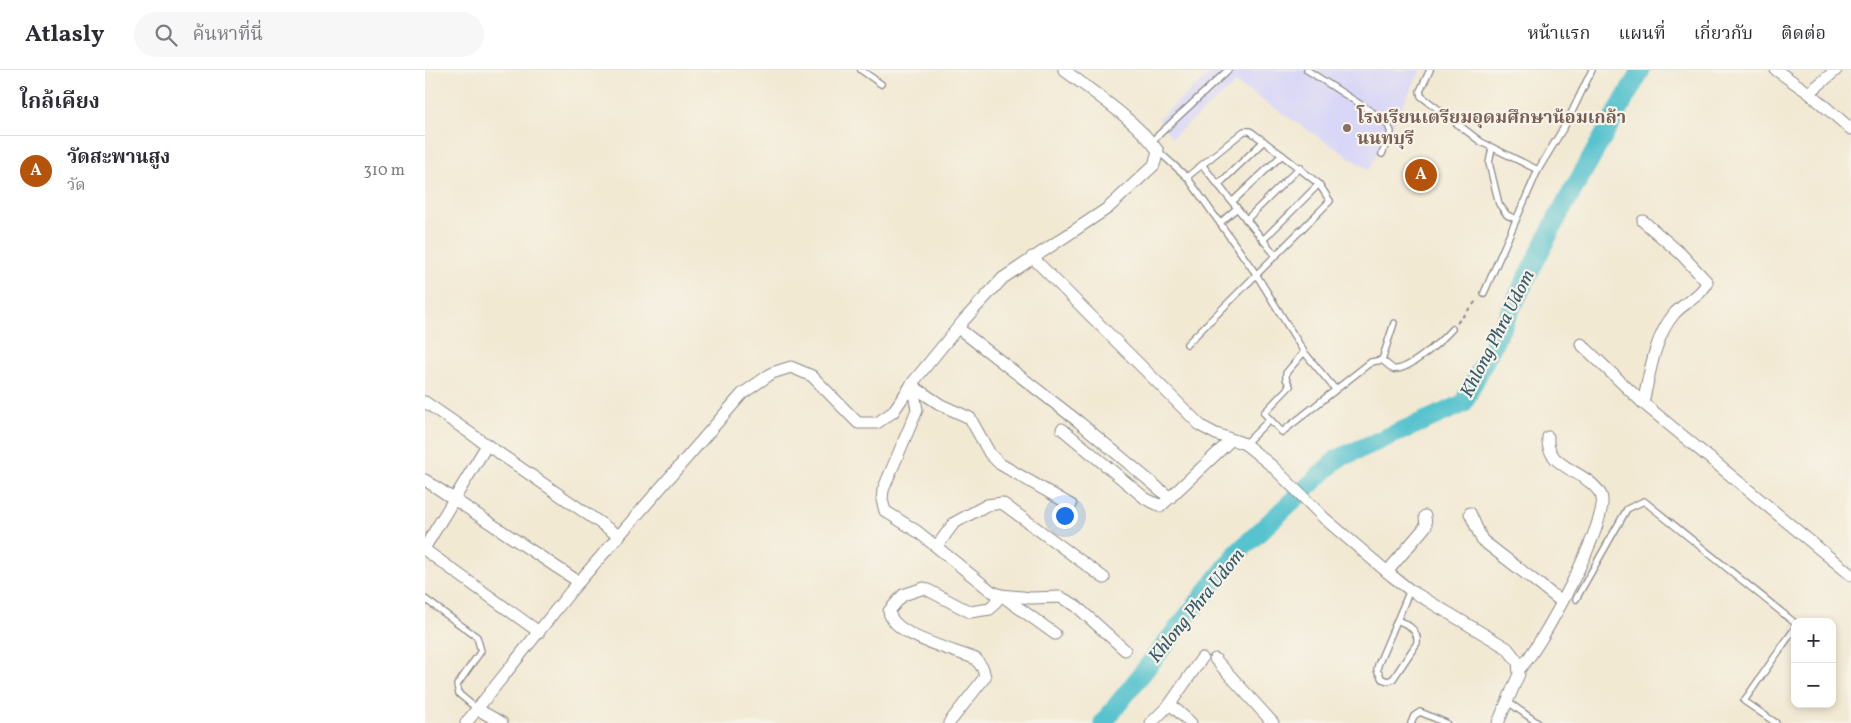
<!DOCTYPE html>
<html lang="th">
<head>
<meta charset="utf-8">
<style>
  :root { --surface:#fff; --page:#f7f7f7; --text:#2b2b33; --muted:#7c7c81; --line:#e1e1e2; --accent:#b45309 }
  body { margin:0; font-family:Vollkorn,"Noto Serif Thai",serif; background:var(--page); color:var(--text) }
  .controls { position:absolute; right:15px; bottom:15px; display:grid; overflow:hidden; border-radius:10px; box-shadow:0 2px 8px #0003 }
  .controls button { width:45px; height:45px; display:grid; place-items:center; padding:0; border:0; border-bottom:1px solid var(--line); background:var(--surface); color:var(--text); font:25px sans-serif }
  .you { position:absolute; left:639px; top:445px; width:18px; height:18px; margin:-12px; border:4px solid #fff; border-radius:50%; background:#1a73e8; box-shadow:0 0 0 8px #1a73e833 }
  .badge { display:grid; place-items:center; width:32px; height:32px; border-radius:50%; background:var(--accent); color:#fff; font-size:16px; font-weight:700 }
  .pin { position:absolute; translate:-50% -50%; border:2px solid #fff; box-shadow:0 1px 5px #0006 }
  .list { margin:0; padding:0; list-style:none }
  h2 { display:flex; justify-content:space-between; align-items:center; height:65px; margin:0; padding:0 20px; font-size:21px }
  h2 small { font-size:16px; font-weight:400; color:var(--muted) }
  .list li { display:grid; grid-template-columns:32px 1fr auto; gap:15px; align-items:center; box-sizing:border-box; height:70px; padding:0 20px; border-top:1px solid var(--line) }
  .list b { display:block; font-size:19px; white-space:nowrap }
  .list p { margin:0; font-size:16px; white-space:nowrap; color:var(--muted) }
  .list em { font-size:16px; font-style:normal; color:var(--muted) }
  .icon { flex:none; width:28px; height:28px; fill:none; stroke:currentColor; stroke-width:2; stroke-linecap:round; stroke-linejoin:round }
  .map { position:relative; flex:none; width:1426px; height:653px; overflow:hidden }
  header { display:flex; align-items:center; gap:30px; box-sizing:border-box; height:70px; padding:0 25px; background:var(--surface); border-bottom:1px solid var(--line) }
  header strong { font-size:24px }
  nav { display:flex; gap:28px; margin-inline-start:auto; font-size:18px }
  .search { width:350px; height:45px; background:var(--page); display:flex; align-items:center; gap:12px; box-sizing:border-box; padding:0 18px; border-radius:28px; color:var(--muted); font-size:19px }
  main { display:flex }
  aside { flex:1; background:var(--surface) }
  .map>svg:first-child { display:block }
  .built { fill:#d9d7f7 }
  .lines { fill:none; stroke-linecap:round; stroke-linejoin:round }
  .river { stroke:#56c3ce; stroke-width:19 }
  .service-casing { stroke:#8a8687; stroke-width:8 }
  .minor-casing { stroke:#8a8687; stroke-width:13 }
  .path { stroke:#8a8687; stroke-width:2; stroke-dasharray:4 4; stroke-linecap:butt }
  .service { stroke:#fff; stroke-width:5.5 }
  .minor { stroke:#fff; stroke-width:11 }
  .education-dot { fill:#8d6e63; stroke:#f7f3e8; stroke-width:2 }
  .labels { text-anchor:middle; dominant-baseline:central; stroke-width:4.5; stroke-linejoin:round; paint-order:stroke }
  .education-label { font-size:18px; font-weight:bold; fill:#785e54; stroke:#f7f3e8; text-anchor:start }
  .water-label { font-size:19px; font-style:italic; fill:#345a6e; stroke:#f7f3e8 }
</style>
</head>
<body>
<header>
<strong>Atlasly</strong>
<div class="search"><svg class="icon" aria-label="search" viewBox="0 0 24 24"><circle cx="10" cy="10" r="6"/><path d="M15 15l6 6"/></svg>ค้นหาที่นี่</div>
<nav><a>หน้าแรก</a><a>แผนที่</a><a>เกี่ยวกับ</a><a>ติดต่อ</a></nav>
</header>
<main>
<aside>
<h2>ใกล้เคียง<small></small></h2>
<ul class="list">
<li><span class="badge">A</span><div><b>วัดสะพานสูง</b><p>วัด</p></div><em>310 m</em></li>
</ul>
</aside>
<div class="map">
<svg width="1426" height="653" viewBox="0 0 1426 653">
  <rect width="100%" height="100%" fill="#f7f3e8"/>
  <filter id="ink" filterUnits="userSpaceOnUse"><feTurbulence type="fractalNoise" baseFrequency=".02" numOctaves="2"/><feDisplacementMap in="SourceGraphic" scale="10" xChannelSelector="R" yChannelSelector="G"/><feConvolveMatrix kernelMatrix="1 2 1 2 8 2 1 2 1" color-interpolation-filters="sRGB"/></filter>
  <filter id="wash" filterUnits="userSpaceOnUse"><feTurbulence type="fractalNoise" baseFrequency=".0096" numOctaves="4" result="noise"/><feDisplacementMap in="SourceGraphic" scale="20" xChannelSelector="R" yChannelSelector="G"/><feGaussianBlur stdDeviation="1.12" result="paint"/><feColorMatrix in="noise" values="0 0 0 0 0 0 0 0 0 0 0 0 0 0 0 0 0 1.4 0 .05"/><feComposite in="paint" operator="in"/></filter>
  <g filter="url(#wash)">
    <rect width="100%" height="100%" fill="#f2e9d3"/>
    <polygon class="built" points="790,0 996,0 944,100 811,13 747,68 733,49"/>
    <g class="lines">
      <polyline class="river" points="678,653 813,482 912,389 1038,334 1132,148 1216,0"/>
    </g>
  </g>
  <g filter="url(#ink)">
    <g class="lines">
      <g class="service-casing">
        <g id="service">
          <polyline points="436,0 456,14"/>
          <polyline points="882,0 961,51 966,62 957,84"/>
          <polyline points="1005,0 995,21 996,26 1056,72 1113,100"/>
          <polyline points="726,72 803,0"/>
          <polyline points="1067,78 1064,93 1074,134 1082,145 1091,149"/>
          <polyline points="733,81 762,107 831,204 879,282 910,319"/>
          <polyline points="778,96 851,186"/>
          <polyline points="762,107 819,61 825,61 857,85"/>
          <polyline points="793,115 839,71"/>
          <polyline points="821,150 875,97"/>
          <polyline points="795,153 812,138"/>
          <polyline points="838,170 894,114"/>
          <polyline points="1059,223 1113,100 1142,52 1167,0"/>
          <polyline points="762,274 905,131 894,114 857,85 807,132"/>
          <path d="M879 282 861 303V309L865 316 839 343 857 362 946 292 957 290 968 299C983 302 1017 270 1027 259"/>
          <polyline points="957,290 969,253"/>
          <polyline points="820,374 844,350"/>
          <polyline points="0,529 52,567 56,581 32,615 34,624 52,639"/>
          <polyline points="1151,529 1202,439 1219,431 1370,553"/>
          <path d="M972 550C982 554 994 560 992 573L968 609 963 611 957 609 952 600 953 595 985 520"/>
          <polyline points="1083,632 1113,653"/>
          <polyline points="986,653 989,646 995,642 1021,653"/>
          <polyline points="1351,653 1319,631 1370,558"/>
        </g>
      </g>
      <g class="minor-casing">
        <g id="minor">
          <polyline points="1351,0 1384,23 1426,59"/>
          <polyline points="1384,23 1411,0"/>
          <path d="M1218 151 1256 184 1282 212C1277 226 1258 233 1249 244 1229 268 1225 303 1218 333"/>
          <polyline points="607,187 776,356 791,364 820,374 847,396 899,448 967,506 985,520 1082,578 1093,592 1094,604 1073,653"/>
          <polyline points="533,258 654,352 745,428"/>
          <polyline points="1156,274 1218,333 1426,505"/>
          <polyline points="486,315 516,335 545,348 565,384 575,394 646,435"/>
          <polyline points="482,321 489,323 492,340 458,420 457,430 460,441 493,462 566,521 576,525 606,528 635,527 650,535 700,580"/>
          <polyline points="0,332 194,466"/>
          <polyline points="637,359 721,429 736,436 806,370"/>
          <polyline points="0,410 154,512"/>
          <polyline points="1045,443 1057,470 1137,532"/>
          <polyline points="512,476 529,453 562,435 577,433 679,508"/>
          <polyline points="0,477 62,375"/>
          <polyline points="0,480 114,562"/>
          <polyline points="962,502 1001,456 1000,446"/>
          <polyline points="790,589 848,653"/>
          <path d="M1095 598C1114 582 1187 446 1176 425 1163 400 1120 399 1123 367"/>
          <polyline points="745,634 777,588"/>
          <polyline points="52,639 77,653"/>
          <path d="M41 653 146 521 317 324 347 303 366 297 387 306 433 353H452L468 342 489 311 539 250 578 208 683 138 729 95 733 81C713 52 668 22 639 0"/>
          <path d="M524 653 560 607 558 599 551 589C530 580 467 566 464 541L478 525 499 518 545 542 565 539 576 525 630 564"/>
          <polyline points="726,653 745,634 766,653"/>
        </g>
      </g>
      <polyline class="path" points="1032,253 1053,229"/>
      <use href="#service" class="service"/>
      <use href="#minor" class="minor"/>
    </g>
  </g>
  <circle class="education-dot" cx="922" cy="58" r="5"/>
  <g class="labels">
    <g class="education-label">
      <text x="932" y="48">โรงเรียนเตรียมอุดมศึกษาน้อมเกล้า<tspan x="932" dy="21">นนทบุรี</tspan></text>
    </g>
    <g class="water-label">
      <text transform="translate(1073 264) rotate(-63)">Khlong Phra Udom</text>
      <text transform="translate(772 536) rotate(-51)">Khlong Phra Udom</text>
    </g>
  </g>
</svg>
<div class="controls">
<button>+</button>
<button>−</button>
</div>
<div class="you"></div>
<div class="pin badge" style="left:996px;top:105px">A</div>
</div>
</main>
</body>
</html>
